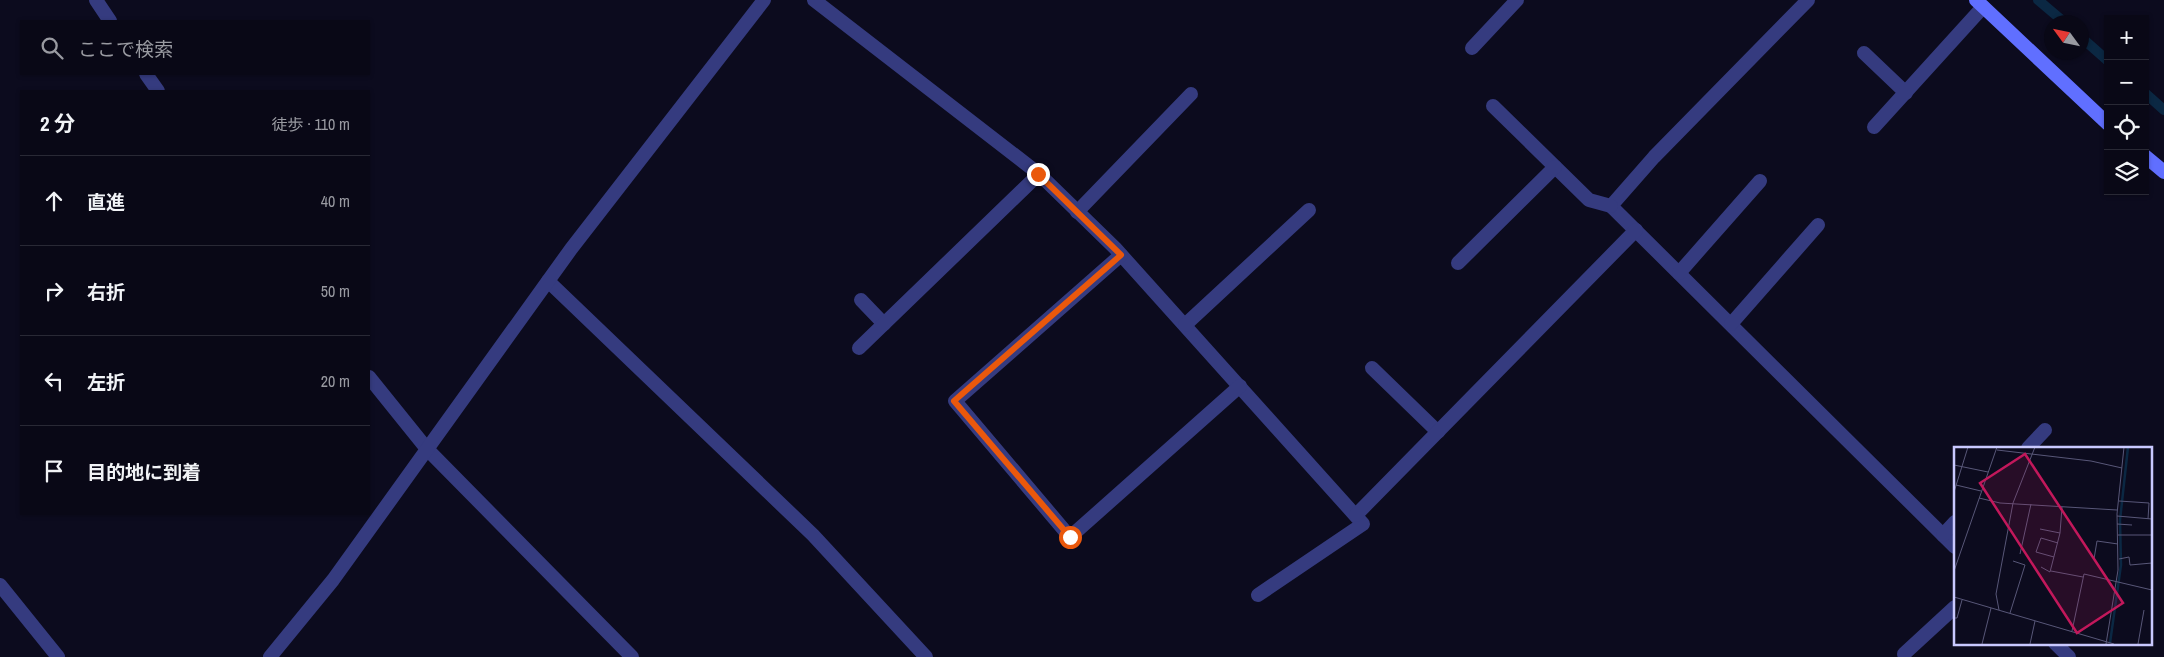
<!DOCTYPE html>
<html lang="ja">
<head>
<meta charset="utf-8">
<style>
  :root { --surface:#090816; --page:#171623; --text:#f1f3f6; --muted:#999aa1; --line:#292935 }
  body { margin:0; font-family:"Archivo Narrow","Noto Sans JP",sans-serif; background:var(--page); color:var(--text) }
  .controls { position:absolute; right:15px; top:15px; display:grid; overflow:hidden; border-radius:0px; box-shadow:0 1px 4px #0004 }
  .controls button { width:45px; height:45px; display:grid; place-items:center; padding:0; border:0; border-bottom:1px solid var(--line); background:var(--surface); color:var(--text); font:25px sans-serif }
  .compass { position:absolute; left:2044px; top:15px; width:45px; height:45px; border-radius:50%; background:var(--surface); box-shadow:0 1px 4px #0004; rotate:303deg }
  .stop { position:absolute; width:15px; height:15px; margin:-11px; border:4px solid #ea580c; border-radius:50%; background:#fff }
  .stop.end { background:#ea580c; border-color:#fff; box-shadow:0 1px 5px #0008 }
  .list { margin:0; padding:0; list-style:none }
  h2 { display:flex; justify-content:space-between; align-items:center; height:65px; margin:0; padding:0 20px; font-size:21px }
  h2 small { font-size:16px; font-weight:400; color:var(--muted) }
  .list li { display:grid; grid-template-columns:32px 1fr auto; gap:15px; align-items:center; box-sizing:border-box; height:90px; padding:0 20px; border-top:1px solid var(--line) }
  .list b { display:block; font-size:19px; white-space:nowrap }
  .list em { font-size:16px; font-style:normal; color:var(--muted) }
  .icon { flex:none; width:28px; height:28px; fill:none; stroke:currentColor; stroke-width:2; stroke-linecap:round; stroke-linejoin:round }
  .map { position:relative; flex:none; width:2164px; height:657px; overflow:hidden }
  .search { position:absolute; background:var(--surface); box-shadow:0 1px 4px #0004; left:20px; top:20px; width:350px; height:55px; display:flex; align-items:center; gap:12px; box-sizing:border-box; padding:0 18px; border-radius:0px; color:var(--muted); font-size:19px }
  .panel { position:absolute; background:var(--surface); box-shadow:0 1px 4px #0004; left:20px; top:90px; width:350px; height:425px; border-radius:0px }
  .map>svg:first-child { display:block }
  .lines { fill:none; stroke-linecap:round; stroke-linejoin:round }
  .stream { stroke:#0b2843; stroke-width:10 }
  .minor { stroke:#353b7f; stroke-width:14 }
  .secondary { stroke:#606fff; stroke-width:14 }
  .route { stroke:#ea580c; stroke-width:6 }
  .inset-river { fill:none; stroke:#0b2843; stroke-width:2.5 }
  .inset-road { fill:none; stroke:#585778; stroke-width:1 }
  .view { fill:#c2185b; fill-opacity:0.15; stroke:#c2185b; stroke-width:2.5 }
  .inset-edge { fill:none; stroke:#c9c9ff; stroke-width:2.5 }
</style>
</head>
<body>
<div class="map">
<svg width="2164" height="657" viewBox="0 0 2164 657">
  <rect width="100%" height="100%" fill="#0c0b1e"/>
  <g class="lines">
    <g class="stream">
      <polyline points="2038,0 2064,22"/>
      <polyline points="2082,38 2108,61"/>
      <polyline points="2145,93 2164,110"/>
    </g>
    <g class="minor">
      <polyline points="96,0 110,21"/>
      <polyline points="814,0 1039,174 1115,248 1363,524 1258,595"/>
      <polyline points="1808,0 1654,157 1611,206 1955,547"/>
      <polyline points="1472,48 1517,0"/>
      <polyline points="1864,53 1906,93"/>
      <polyline points="146,74 158,91"/>
      <polyline points="1493,106 1589,200 1611,206"/>
      <polyline points="1874,127 1983,7"/>
      <polyline points="1077,212 1191,94"/>
      <polyline points="1121,255 955,401 1070,537 1240,386"/>
      <polyline points="1458,263 1555,167"/>
      <polyline points="1679,273 1760,181"/>
      <polyline points="548,281 813,535 926,657"/>
      <polyline points="861,300 884,324"/>
      <polyline points="1731,324 1818,225"/>
      <polyline points="1185,325 1309,210"/>
      <polyline points="859,348 1039,174"/>
      <polyline points="1372,368 1438,432"/>
      <polyline points="369,377 427,449 632,657"/>
      <polyline points="2028,448 2045,430"/>
      <polyline points="1356,515 1636,230"/>
      <polyline points="1943,535 1955,522"/>
      <polyline points="0,585 58,657"/>
      <polyline points="2055,643 2069,657"/>
      <polyline points="1904,654 1955,607"/>
      <polyline points="270,657 333,580 571,249 764,0"/>
    </g>
    <g class="secondary">
      <polyline points="1976,0 2108,124"/>
      <polyline points="2145,156 2164,172"/>
    </g>
  </g>
  <g class="lines">
    <polyline class="route" points="1038,174 1121,255 954,401 1070,537"/>
  </g>
  <g transform="translate(1954 447)">
    <rect width="198" height="198" fill="#0c0b1e"/>
    <path class="inset-river" d="M156 196 167 118 166 73 174 0"/>
    <path class="inset-road" d="M43 3 137 14 168 21M0 18 34 25M2 38 27 44M0 45 14 0M25 51 46 56 163 63M165 54 195 56 194 72M163 69 198 72M163 77 178 78M86 82 106 86M164 88H198M66 107 77 57M100 110 82 105 87 91 104 96M140 112 143 94 164 97M165 112 175 110 176 118 198 116M87 120 96 125 106 86 108 60M0 124 43 0M97 124 129 130M0 150 160 197M45 163 42 147 59 56 81 0M56 166 71 118 59 114M0 171H3L8 153M118 184 130 127 198 143M28 197 37 161M76 197 81 174M152 197 164 123 163 67 170 0M184 197 190 163"/>
    <path class="view" d="M71 7 169 156 123 186 26 36Z"/>
    <rect width="198" height="198" class="inset-edge"/>
  </g>
</svg>
<div class="controls">
<button>+</button>
<button>−</button>
<button><svg class="icon" aria-label="locate" viewBox="0 0 24 24"><circle cx="12" cy="12" r="6"/><path d="M12 2v4M12 18v4M2 12h4M18 12h4"/></svg></button>
<button><svg class="icon" aria-label="layers" viewBox="0 0 24 24"><path d="M12 4l9 5-9 5-9-5zM3 14l9 5 9-5"/></svg></button>
</div>
<svg class="compass" viewBox="-18 -18 36 36"><path d="M0-13l5 13h-10z" fill="#e53935"/><path d="M0 13l5-13h-10z" fill="#999aa1"/></svg>
<div class="stop" style="left:1070px;top:537px"></div>
<div class="stop end" style="left:1038px;top:174px"></div>
<div class="search"><svg class="icon" aria-label="search" viewBox="0 0 24 24"><circle cx="10" cy="10" r="6"/><path d="M15 15l6 6"/></svg>ここで検索</div>
<section class="panel">
<h2>2 分<small>徒歩 · 110 m</small></h2>
<ul class="list">
<li><svg class="icon" aria-label="ahead" viewBox="0 0 24 24"><path d="M12 20V5M6 11l6-6 6 6"/></svg><div><b>直進</b></div><em>40 m</em></li>
<li><svg class="icon" aria-label="right" viewBox="0 0 24 24"><path d="M7 20v-9h11M14 6l5 5-5 5"/></svg><div><b>右折</b></div><em>50 m</em></li>
<li><svg class="icon" aria-label="left" viewBox="0 0 24 24"><path d="M17 20v-9H6M10 6l-5 5 5 5"/></svg><div><b>左折</b></div><em>20 m</em></li>
<li><svg class="icon" aria-label="arrive" viewBox="0 0 24 24"><path d="M6 21V4h12l-3 4 3 4H6"/></svg><div><b>目的地に到着</b></div></li>
</ul>
</section>
</div>
</body>
</html>
